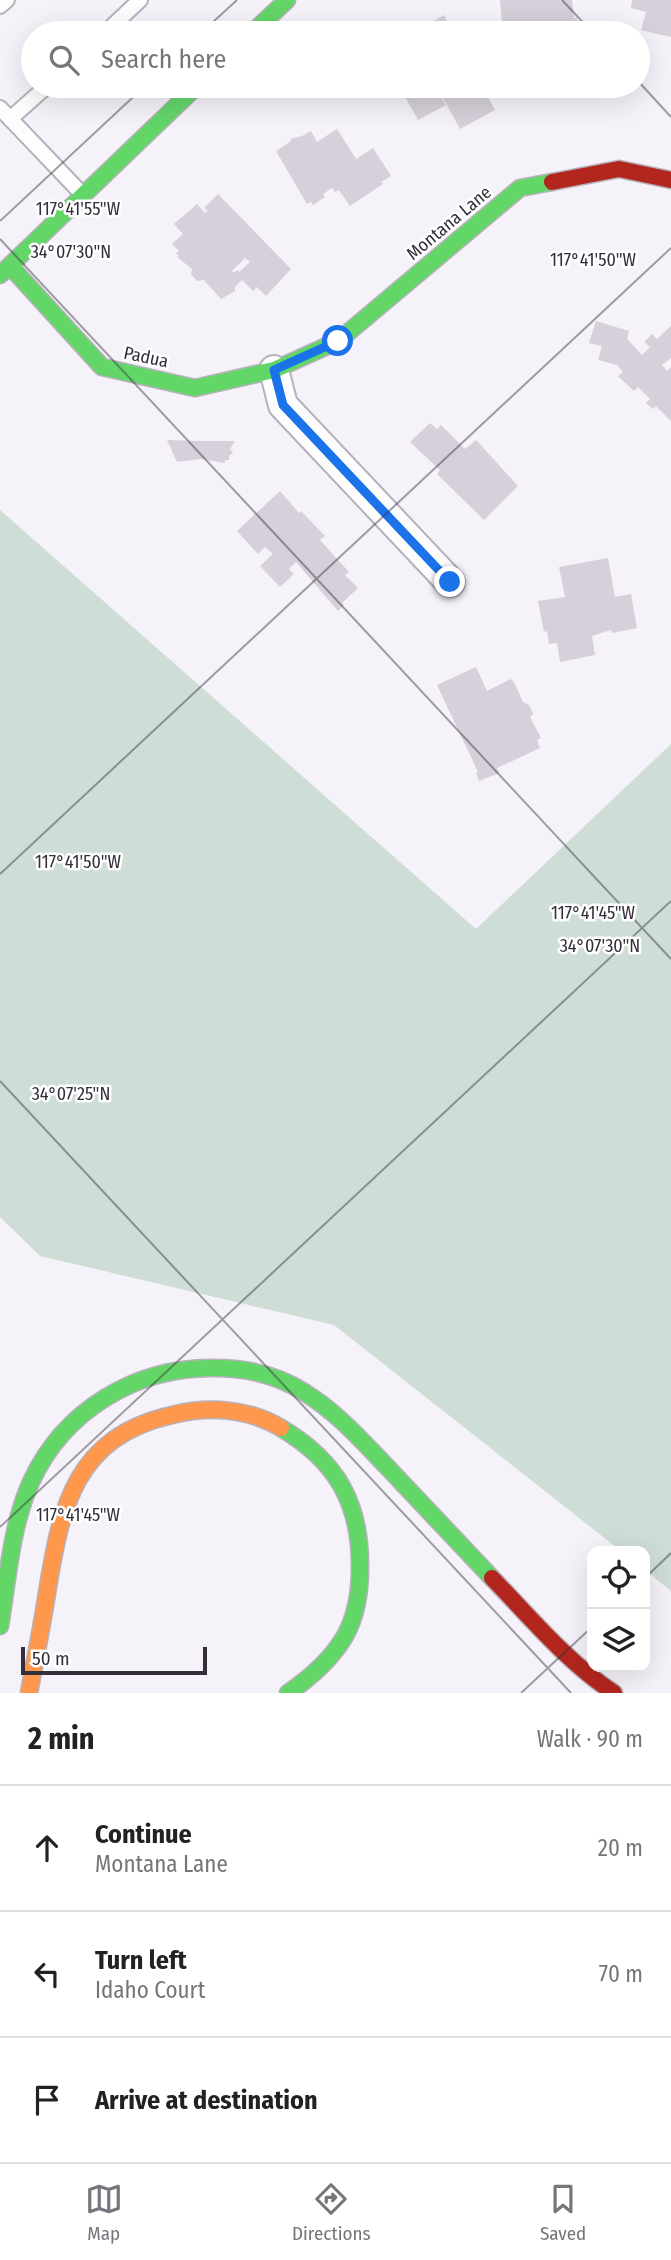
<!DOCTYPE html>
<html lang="en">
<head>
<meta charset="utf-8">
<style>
  :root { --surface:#fff; --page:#f2f2f2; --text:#222; --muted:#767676; --line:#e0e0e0; --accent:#78737d }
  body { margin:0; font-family:"Fira Sans Condensed",sans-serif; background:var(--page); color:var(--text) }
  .controls { position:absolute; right:21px; bottom:21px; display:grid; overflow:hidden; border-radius:14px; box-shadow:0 7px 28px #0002 }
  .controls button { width:63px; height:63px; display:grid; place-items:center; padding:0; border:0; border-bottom:2px solid var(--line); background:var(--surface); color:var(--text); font:35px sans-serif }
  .scale { position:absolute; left:21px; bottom:18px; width:186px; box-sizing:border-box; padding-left:7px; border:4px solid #342e3a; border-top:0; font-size:19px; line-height:24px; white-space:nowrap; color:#342e3a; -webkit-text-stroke:5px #fff; paint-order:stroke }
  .stop { position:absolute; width:21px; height:21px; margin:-16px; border:5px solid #1a73e8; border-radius:50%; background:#fff }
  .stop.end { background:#1a73e8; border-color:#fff; box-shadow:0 2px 7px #0008 }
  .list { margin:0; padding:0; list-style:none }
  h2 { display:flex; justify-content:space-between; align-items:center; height:91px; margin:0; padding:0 28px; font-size:30px }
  h2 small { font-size:23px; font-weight:400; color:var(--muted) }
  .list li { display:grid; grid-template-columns:46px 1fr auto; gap:21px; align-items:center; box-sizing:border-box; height:126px; padding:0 28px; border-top:2px solid var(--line) }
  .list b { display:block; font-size:26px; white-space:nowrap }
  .list p { margin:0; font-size:23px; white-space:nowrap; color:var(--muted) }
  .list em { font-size:23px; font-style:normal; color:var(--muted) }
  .icon { flex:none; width:38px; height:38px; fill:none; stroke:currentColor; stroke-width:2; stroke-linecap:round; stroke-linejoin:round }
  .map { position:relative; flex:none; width:671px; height:1693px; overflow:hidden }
  .search { position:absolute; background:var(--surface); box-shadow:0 7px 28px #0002; left:21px; right:21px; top:21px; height:77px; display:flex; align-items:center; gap:18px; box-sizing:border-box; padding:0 24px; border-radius:38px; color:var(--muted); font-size:26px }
  .sheet { height:469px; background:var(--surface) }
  nav { display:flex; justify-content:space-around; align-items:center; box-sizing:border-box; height:98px; border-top:2px solid var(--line); background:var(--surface); font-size:19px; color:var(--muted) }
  nav a { display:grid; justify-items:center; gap:4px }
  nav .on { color:var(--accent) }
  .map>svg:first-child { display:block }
  .green { fill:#ceded7 }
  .building { fill:#d5d0d9; fill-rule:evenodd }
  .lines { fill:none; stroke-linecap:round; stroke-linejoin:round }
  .lane-casing { stroke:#b6b1ba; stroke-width:18 }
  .street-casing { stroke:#b6b1ba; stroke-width:32 }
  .fast-casing { stroke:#b6b1ba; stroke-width:19 }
  .slow-casing { stroke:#b6b1ba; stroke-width:19 }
  .jam-casing { stroke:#b6b1ba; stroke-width:19 }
  .lane { stroke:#fefdfe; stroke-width:14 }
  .street { stroke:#fefdfe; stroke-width:28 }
  .fast { stroke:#63d668; stroke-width:16 }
  .slow { stroke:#ff974d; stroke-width:16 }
  .jam { stroke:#b3261e; stroke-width:16 }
  .route { stroke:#1a73e8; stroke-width:9 }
  .ticks { fill:none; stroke:#342e3a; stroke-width:2; stroke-opacity:0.45 }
  .labels { text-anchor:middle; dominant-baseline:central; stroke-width:5; stroke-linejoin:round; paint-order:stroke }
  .street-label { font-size:18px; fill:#342e3a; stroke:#fff }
  .ticks-label { font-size:18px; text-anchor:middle; fill:#342e3a; stroke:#fff; stroke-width:5; stroke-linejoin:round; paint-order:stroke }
</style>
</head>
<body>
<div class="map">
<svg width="671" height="1693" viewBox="0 0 671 1693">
  <rect width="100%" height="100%" fill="#f6f2f9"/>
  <polygon class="green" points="0,510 476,929 671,744 671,1591 645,1570 645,1551 621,1551 334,1325 40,1256 0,1217"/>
  <g class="building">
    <polygon points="500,0 572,0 574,18 577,18 579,33 503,33"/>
    <polygon points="632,0 671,0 671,37 641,30 646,12 631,8"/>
    <polygon points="444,15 451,28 449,29 451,33 419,33 428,28 426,25"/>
    <polygon points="399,86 482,86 495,110 460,129 443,98 453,93 451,88 439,94 446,105 418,120"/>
    <polygon points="337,129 356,159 373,148 391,176 381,182 383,184 350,206 339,190 335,192 332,188 323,194 325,197 313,205 311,202 307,204 276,151 291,141 290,139 302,136 311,131 317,142"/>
    <path d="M218 194 291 269 266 296 257 287 253 291 242 280 235 287V291L221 299 204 280 197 281 191 274 192 269 177 257 179 256 176 253 179 251 172 244 183 234 174 224 197 204 205 213 208 211 204 208ZM245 258 250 262 239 272 237 270 234 273 232 271Z"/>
    <polygon points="596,321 629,331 627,339 642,355 650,347 644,342 652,334 657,339 671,326 671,358 662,365 667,371 671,367 671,421 656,406 653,409 646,403 650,399 638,387 634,391 618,376 623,372 617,365 598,360 602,346 589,343"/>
    <polygon points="430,423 437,429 441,425 465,449 476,440 518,486 484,520 437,474 440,470 410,442"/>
    <polygon points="167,440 201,441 235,441 230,449 233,453 229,456 229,460 225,460 225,463 201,459 177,462"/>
    <polygon points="280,491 299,513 301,511 325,536 320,540 349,572 345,575 358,588 342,603 344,605 338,611 296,562 289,569 294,574 280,587 260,566 273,554 265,547 258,554 237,531"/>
    <polygon points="608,558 615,597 631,594 637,628 612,633 611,630 592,636 595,655 560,662 557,643 549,644 547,631 544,632 538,601 565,597 559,567"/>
    <polygon points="476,667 487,691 511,679 514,682 523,702 529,705 533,714 530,717 541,738 537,740 540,748 497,768 499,773 479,781 476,773 478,772 437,685"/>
  </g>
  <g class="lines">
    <g class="lane-casing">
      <g id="lane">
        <polyline points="0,6 7,0"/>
        <polyline points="105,33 140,0"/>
        <polyline points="0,108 81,193"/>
        <polyline points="10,119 47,86"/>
      </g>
    </g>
    <g class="street-casing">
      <polyline id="street" points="274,370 283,405 450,582"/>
    </g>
    <g class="fast-casing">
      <g id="fast">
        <polyline points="252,33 287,0"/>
        <polyline points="10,266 102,367 195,388 274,370 338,341 520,188 552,182"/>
        <polyline points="0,275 197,86"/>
        <path d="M281 1428C337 1461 361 1504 360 1569 360 1592 356 1616 345 1636 331 1660 310 1678 288 1693"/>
        <path d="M0 1626C8 1578 11 1526 31 1482 64 1410 136 1367 214 1368 247 1368 276 1374 304 1392 338 1413 363 1442 390 1470 424 1506 458 1542 492 1578"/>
      </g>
    </g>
    <g class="slow-casing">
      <path id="slow" d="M29 1693C35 1660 42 1626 47 1593 61 1506 75 1437 172 1415 208 1406 248 1408 281 1428"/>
    </g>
    <g class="jam-casing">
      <g id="jam">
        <polyline points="552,182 619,169 671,180"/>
        <path d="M492 1578C531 1618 567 1662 614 1693"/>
      </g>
    </g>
    <use href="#lane" class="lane"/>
    <use href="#street" class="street"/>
    <use href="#fast" class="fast"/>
    <use href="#slow" class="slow"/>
    <use href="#jam" class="jam"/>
  </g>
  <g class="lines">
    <polyline class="route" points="338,341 274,370 283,405 450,582"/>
  </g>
  <path class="ticks" d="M562 0 593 33M201 33 237 0M638 81 671 117M0 221 145 86M0 239 671 959M0 874 671 248M0 1081 571 1693M0 1527 671 901M645 1578 671 1553M521 1693 592 1627"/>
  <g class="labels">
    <g class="street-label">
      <text transform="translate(449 223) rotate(-40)">Montana Lane</text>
      <text transform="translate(146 357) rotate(12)">Padua</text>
    </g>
  </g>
  <g class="ticks-label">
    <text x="78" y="215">117°41'55"W</text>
    <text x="71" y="258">34°07'30"N</text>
    <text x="593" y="266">117°41'50"W</text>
    <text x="78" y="868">117°41'50"W</text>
    <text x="593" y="919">117°41'45"W</text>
    <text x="600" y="952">34°07'30"N</text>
    <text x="71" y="1100">34°07'25"N</text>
    <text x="78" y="1521">117°41'45"W</text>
  </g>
</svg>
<div class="controls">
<button><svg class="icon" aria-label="locate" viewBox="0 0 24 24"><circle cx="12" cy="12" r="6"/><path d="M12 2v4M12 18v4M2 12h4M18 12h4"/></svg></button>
<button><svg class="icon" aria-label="layers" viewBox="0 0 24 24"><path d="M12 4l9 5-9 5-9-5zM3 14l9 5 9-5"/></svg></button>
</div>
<div class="scale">50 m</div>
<div class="stop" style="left:338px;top:341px"></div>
<div class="stop end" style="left:450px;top:582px"></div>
<div class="search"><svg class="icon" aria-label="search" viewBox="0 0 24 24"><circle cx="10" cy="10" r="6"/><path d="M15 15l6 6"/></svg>Search here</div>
</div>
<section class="sheet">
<h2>2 min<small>Walk · 90 m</small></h2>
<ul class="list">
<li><svg class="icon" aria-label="ahead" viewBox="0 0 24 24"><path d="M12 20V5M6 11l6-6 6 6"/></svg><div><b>Continue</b><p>Montana Lane</p></div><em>20 m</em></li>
<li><svg class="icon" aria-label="left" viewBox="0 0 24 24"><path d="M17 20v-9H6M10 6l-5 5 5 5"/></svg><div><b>Turn left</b><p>Idaho Court</p></div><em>70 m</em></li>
<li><svg class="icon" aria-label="arrive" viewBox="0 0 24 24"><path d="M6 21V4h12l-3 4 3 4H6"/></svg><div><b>Arrive at destination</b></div></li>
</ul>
</section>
<nav>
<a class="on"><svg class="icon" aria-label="map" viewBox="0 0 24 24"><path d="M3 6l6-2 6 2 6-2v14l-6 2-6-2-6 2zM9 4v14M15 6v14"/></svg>Map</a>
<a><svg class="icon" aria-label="directions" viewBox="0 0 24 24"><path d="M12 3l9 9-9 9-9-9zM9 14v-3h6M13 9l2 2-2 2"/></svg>Directions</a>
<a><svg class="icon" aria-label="saved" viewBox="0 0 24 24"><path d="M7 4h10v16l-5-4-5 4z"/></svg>Saved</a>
</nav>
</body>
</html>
